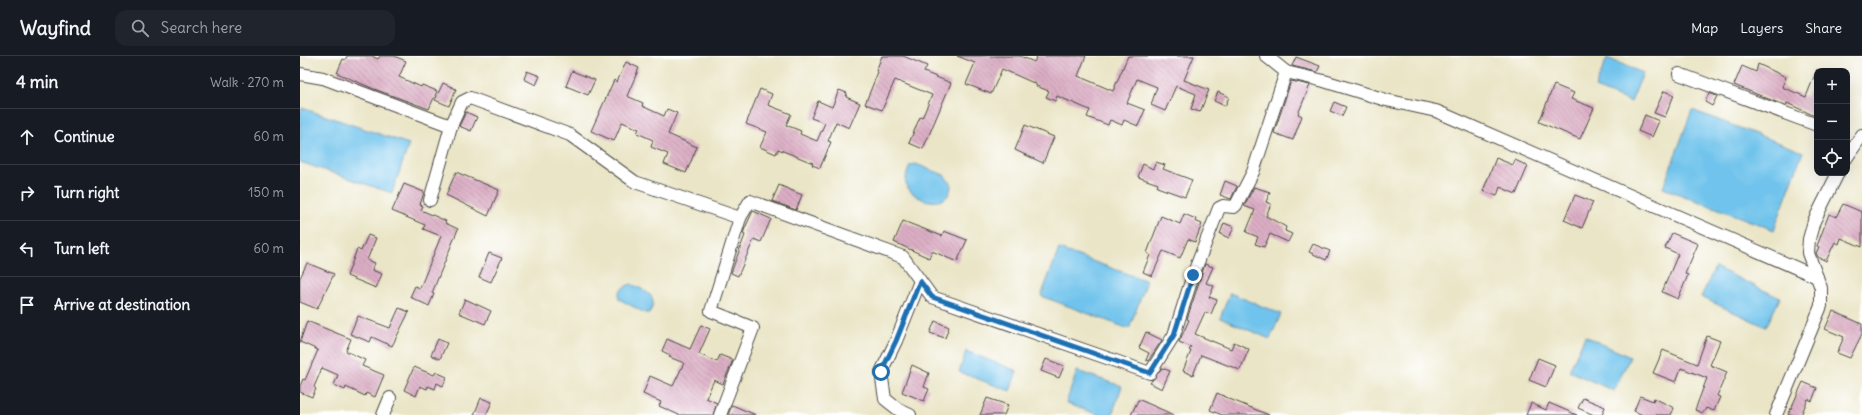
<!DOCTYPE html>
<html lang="en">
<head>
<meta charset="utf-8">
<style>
  :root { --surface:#171b24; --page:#20242c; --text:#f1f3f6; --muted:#9ea1a6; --line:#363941 }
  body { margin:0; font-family:Delius,sans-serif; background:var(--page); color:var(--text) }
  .controls { position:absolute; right:12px; top:12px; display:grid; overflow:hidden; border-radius:8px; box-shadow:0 4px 16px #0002 }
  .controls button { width:36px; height:36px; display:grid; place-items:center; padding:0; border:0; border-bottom:1px solid var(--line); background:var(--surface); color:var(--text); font:20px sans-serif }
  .stop { position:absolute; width:12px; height:12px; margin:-9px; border:3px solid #1f6fb2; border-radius:50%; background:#fff }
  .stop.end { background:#1f6fb2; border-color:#fff; box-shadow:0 1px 4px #0008 }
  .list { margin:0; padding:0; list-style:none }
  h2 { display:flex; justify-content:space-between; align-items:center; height:52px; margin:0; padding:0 16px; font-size:17px }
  h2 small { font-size:13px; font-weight:400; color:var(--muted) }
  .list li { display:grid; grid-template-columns:26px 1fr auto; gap:12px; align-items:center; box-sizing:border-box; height:56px; padding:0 16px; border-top:1px solid var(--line) }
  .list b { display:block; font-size:15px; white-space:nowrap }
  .list em { font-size:13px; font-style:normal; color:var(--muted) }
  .icon { flex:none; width:22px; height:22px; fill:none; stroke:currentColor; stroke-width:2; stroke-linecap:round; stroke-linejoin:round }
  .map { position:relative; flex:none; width:1562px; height:359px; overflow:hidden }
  header { display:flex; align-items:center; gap:24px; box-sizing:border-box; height:56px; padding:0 20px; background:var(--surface); border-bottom:1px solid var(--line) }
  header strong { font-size:19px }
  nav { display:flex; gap:22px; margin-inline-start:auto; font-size:14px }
  .search { width:280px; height:36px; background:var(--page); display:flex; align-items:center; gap:10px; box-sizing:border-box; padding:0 14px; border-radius:12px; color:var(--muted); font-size:15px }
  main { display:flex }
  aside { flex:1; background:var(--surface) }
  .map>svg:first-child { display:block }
  .water { fill:#70c3ec; stroke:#4e778c }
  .building { fill:url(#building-back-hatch) }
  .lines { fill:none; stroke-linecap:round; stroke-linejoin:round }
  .minor-casing { stroke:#484742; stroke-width:14 }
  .minor { stroke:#fff; stroke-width:12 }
  .route { stroke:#1f6fb2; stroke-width:5 }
</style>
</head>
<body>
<header>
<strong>Wayfind</strong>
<div class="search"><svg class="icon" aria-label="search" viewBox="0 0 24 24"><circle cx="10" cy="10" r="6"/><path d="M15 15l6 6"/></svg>Search here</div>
<nav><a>Map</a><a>Layers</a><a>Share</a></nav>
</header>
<main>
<aside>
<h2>4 min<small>Walk · 270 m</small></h2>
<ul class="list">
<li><svg class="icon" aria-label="ahead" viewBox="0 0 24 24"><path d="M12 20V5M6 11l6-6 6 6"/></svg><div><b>Continue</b></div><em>60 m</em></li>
<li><svg class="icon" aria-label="right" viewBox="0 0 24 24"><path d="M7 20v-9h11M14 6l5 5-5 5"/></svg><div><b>Turn right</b></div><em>150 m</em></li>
<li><svg class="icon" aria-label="left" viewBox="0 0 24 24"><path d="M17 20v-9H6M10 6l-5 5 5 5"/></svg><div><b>Turn left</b></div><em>60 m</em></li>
<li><svg class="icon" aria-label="arrive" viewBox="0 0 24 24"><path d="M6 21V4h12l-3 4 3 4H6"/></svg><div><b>Arrive at destination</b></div></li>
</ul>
</aside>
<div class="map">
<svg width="1562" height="359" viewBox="0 0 1562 359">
  <defs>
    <pattern id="building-back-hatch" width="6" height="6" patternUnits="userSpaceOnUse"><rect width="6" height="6" fill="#dcaec5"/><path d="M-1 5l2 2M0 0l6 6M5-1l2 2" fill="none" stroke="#b38ea0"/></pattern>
  </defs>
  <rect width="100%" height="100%" fill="#fff"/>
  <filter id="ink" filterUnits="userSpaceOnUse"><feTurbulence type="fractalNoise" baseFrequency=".025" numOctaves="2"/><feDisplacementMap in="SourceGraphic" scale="8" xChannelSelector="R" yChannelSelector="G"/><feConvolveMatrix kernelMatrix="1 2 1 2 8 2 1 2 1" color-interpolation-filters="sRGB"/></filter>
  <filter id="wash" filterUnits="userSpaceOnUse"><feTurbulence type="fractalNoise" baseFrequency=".012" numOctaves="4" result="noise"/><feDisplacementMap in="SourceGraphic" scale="16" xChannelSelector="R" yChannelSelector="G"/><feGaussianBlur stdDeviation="0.9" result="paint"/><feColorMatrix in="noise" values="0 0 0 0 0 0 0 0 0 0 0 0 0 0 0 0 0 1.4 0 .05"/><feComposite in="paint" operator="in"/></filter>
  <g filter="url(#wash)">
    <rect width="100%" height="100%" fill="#eae5c6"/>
    <g class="water">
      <polygon points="1307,2 1343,17 1331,46 1295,32"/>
      <polygon points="2,52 109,88 92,137 0,106 0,58"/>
      <polygon points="1392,54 1503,96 1474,174 1363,132"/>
      <path d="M616 108 644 119 651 128C651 157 610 145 606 127 605 121 608 115 610 109Z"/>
      <polygon points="759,193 847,225 829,273 741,240"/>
      <polygon points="1415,211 1480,242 1466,271 1401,241"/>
      <path d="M331 228C344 234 361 240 349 257H345L319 243C317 234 323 231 331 228Z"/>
      <polygon points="930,237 981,258 970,283 920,262"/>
      <polygon points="1285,280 1330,301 1314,335 1269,315"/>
      <polygon points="666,295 717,315 710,335 659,316"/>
      <polygon points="777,315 822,330 812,359 799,359 766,347"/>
    </g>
    <g id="blocks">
      <g class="building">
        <polygon points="47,0 72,0 78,3 80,0 94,0 106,5 99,21 121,31 122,29 137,35 129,53 74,33 37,17 43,3 45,4"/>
        <polygon points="582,0 603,0 627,10 624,16 651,27 623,93 609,87 620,61 622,62 632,39 595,24 582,54 565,48 578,16 576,15"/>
        <polygon points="657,0 720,0 734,6 737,0 786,0 778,20 813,35 828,0 894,0 884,24 909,34 900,56 891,53 896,38 876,30 865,55 851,49 857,31 837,23 827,47 845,54 838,70 824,64 822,69 810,64 808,69 787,61 790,54 757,40 755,45 746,41 749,35 736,30 736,28 702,13 691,38 666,28 675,7"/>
        <polygon points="996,1 1020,10 1017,16 992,10"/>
        <polygon points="326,6 339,12 327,40 343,47 342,50 364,60 367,53 377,57 368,78 397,91 386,117 364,108 368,98 351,91 353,84 337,77 339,73 322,66 314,85 291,75 314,24 317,26"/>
        <polygon points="1458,8 1486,21 1482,31 1506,41 1517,13 1517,61 1487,47 1486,50 1434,29 1442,10 1456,16"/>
        <polygon points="227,15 240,20 236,29 224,23"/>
        <polygon points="272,15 295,24 288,39 266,30"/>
        <polygon points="991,25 1010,29 998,58 1002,60 993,84 974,77"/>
        <polygon points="143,27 156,33 149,50 135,44"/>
        <polygon points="1254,29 1274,37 1271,43 1294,52 1280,83 1239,66"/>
        <polygon points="460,33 472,38 468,49 491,58 486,69 501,75 500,78 517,85 525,67 511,62 518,45 532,51 539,34 547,37 546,41 560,47 549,72 536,66 528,85 531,86 520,112 512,109 513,107 478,93 476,98 460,91 467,76 446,68"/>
        <polygon points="1364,35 1374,39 1365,61 1354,57"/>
        <polygon points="918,36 929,41 925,50 914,45"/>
        <polygon points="1409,37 1417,40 1412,50 1405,46"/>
        <polygon points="1034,46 1046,51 1042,60 1030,55"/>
        <polygon points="166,56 177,61 171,75 159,70"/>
        <polygon points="1345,59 1359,65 1352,81 1338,75"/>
        <polygon points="725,69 754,81 743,107 715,94"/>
        <polygon points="1196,102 1213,109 1215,104 1228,110 1216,138 1200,131 1197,140 1183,135"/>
        <polygon points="856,106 865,109 863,113 892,124 885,141 857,131 858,128 838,121 843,108 853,113"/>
        <polygon points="156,116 199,134 188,160 146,139"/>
        <polygon points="925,125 937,130 931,143 920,139"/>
        <polygon points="104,128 124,136 120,149 123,150 121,154 146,165 145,167 158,173 132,237 134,238 129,250 110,241 115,230 120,232 141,180 123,173 125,169 92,155"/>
        <polygon points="479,129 502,139 496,154 472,145"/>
        <polygon points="954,131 970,136 966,146 971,148 966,160 986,171 985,175 992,178 988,186 970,178 964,191 955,188 958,181 946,176 955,154 944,150"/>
        <polygon points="1275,139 1293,146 1282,172 1264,164"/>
        <polygon points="1543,148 1562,156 1562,191 1541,182 1539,188 1535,186 1526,205 1518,201 1516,197 1519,191 1517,190 1529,158 1536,161"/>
        <polygon points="453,155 471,163 461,186 454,183 438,220 431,217 445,179 443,178 445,172"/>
        <polygon points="884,158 896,163 895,165 902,168 895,186 888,183 880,202 863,195 852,220 843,216 850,199 847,197 861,160 880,168"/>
        <polygon points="603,165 642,180 644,175 667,184 657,206 632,195 629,202 594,186"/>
        <polygon points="924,167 934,171 929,182 920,178"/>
        <polygon points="1372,177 1398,188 1385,218 1388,219 1378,243 1362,236 1378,198 1365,192"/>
        <polygon points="68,179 76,182 67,204 75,207 72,214 82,218 76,232 47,220 57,193 61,195"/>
        <polygon points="1013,188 1030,195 1026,204 1009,196"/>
        <polygon points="189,197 202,202 191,226 179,221"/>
        <polygon points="7,207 34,218 17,253 0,246 0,222"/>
        <polygon points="905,208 913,211 906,227 914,230 909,241 917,244 911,258 905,256 895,278 931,293 934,286 949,293 940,314 901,299 893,319 883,315 891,295 889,294 891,291 879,286 889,264 887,263"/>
        <polygon points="165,243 191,255 185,268 159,257"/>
        <polygon points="99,252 109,256 92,290 72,281 70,286 50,278 58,260 90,272"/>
        <polygon points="1533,255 1562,268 1562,278 1550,302 1537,297 1544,281 1525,273"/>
        <polygon points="7,265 51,283 46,295 65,304 62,310 84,319 75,341 66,337 65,340 46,331 45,334 34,329 38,319 22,312 14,331 16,333 12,341 0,336 0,330 3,323 5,324 18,294 0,286"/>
        <polygon points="635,265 649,271 645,282 630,277"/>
        <polygon points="401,269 410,273 399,298 417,306 420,299 433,304 423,328 414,324 406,342 417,347 413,359 379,359 359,350 361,346 343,338 350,320 373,330 384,307 369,301 370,299 362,295 367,283 390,293"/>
        <polygon points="846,276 862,284 848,305 846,304 849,297 839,292"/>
        <polygon points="1407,280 1420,285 1410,309 1427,316 1417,340 1420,341 1414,355 1406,352 1403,357 1395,354 1407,322 1381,312 1376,326 1353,317 1363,294 1397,308"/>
        <polygon points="138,283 147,287 140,303 131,299"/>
        <polygon points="1238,302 1255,309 1246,331 1229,324"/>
        <polygon points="746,303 764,310 759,322 741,315"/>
        <polygon points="612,309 629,317 624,331 629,333 624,345 602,336"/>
        <polygon points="114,311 134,319 136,316 147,321 143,330 137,327 135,333 128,330 127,333 120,330 116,340 104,334"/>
        <polygon points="862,312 870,315 862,333 850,327"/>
        <polygon points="1503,326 1517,332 1512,345 1508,343 1501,359 1488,359"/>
        <polygon points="917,337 932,344 969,359 922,359 910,354"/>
        <polygon points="1340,340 1353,345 1354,342 1374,352 1371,359 1343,359 1334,355"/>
        <polygon points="181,342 192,346 186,359 174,359"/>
        <polygon points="687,342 708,349 704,359 680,359"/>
        <polygon points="1283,342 1305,351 1302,359 1294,359 1278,352"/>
        <polygon points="838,344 840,344 874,359 831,359"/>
        <polygon points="1231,347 1246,354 1249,347 1277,359 1226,359"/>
        <polygon points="432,349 456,359 428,359"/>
      </g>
    </g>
  </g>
  <g filter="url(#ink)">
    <use href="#blocks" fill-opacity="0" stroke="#484742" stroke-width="1"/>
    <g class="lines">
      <g class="minor-casing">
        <g id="minor">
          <polyline points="966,0 986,16 1024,25 1086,44 1136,55 1517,221"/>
          <polyline points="0,18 23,22 151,70 162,46 170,42 270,79 335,126 440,162 411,255 453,272 420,359"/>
          <polyline points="1379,18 1517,69"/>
          <polyline points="1547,101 1562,79"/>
          <polyline points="130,144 151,70"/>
          <polyline points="440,162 450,145 603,201 632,241 850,317 874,279 893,219 919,152 923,150 934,151 936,149 953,116 986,16"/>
          <polyline points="83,359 90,342"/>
          <polyline points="610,359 599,354 585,343 581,316 596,285 620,225"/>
          <polyline points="1476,359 1521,250 1521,232 1508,197 1509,183 1514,165 1538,117"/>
        </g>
      </g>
      <use href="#minor" class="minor"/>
    </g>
  </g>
  <g class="lines" filter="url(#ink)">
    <polyline class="route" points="581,316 596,285 620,225 632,241 850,317 874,279 893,219"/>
  </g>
</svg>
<div class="controls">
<button>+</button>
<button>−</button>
<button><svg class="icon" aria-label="locate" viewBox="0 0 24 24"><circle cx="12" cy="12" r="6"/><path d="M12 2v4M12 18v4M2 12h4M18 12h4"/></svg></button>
</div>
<div class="stop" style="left:581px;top:316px"></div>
<div class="stop end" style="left:893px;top:219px"></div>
</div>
</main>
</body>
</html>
